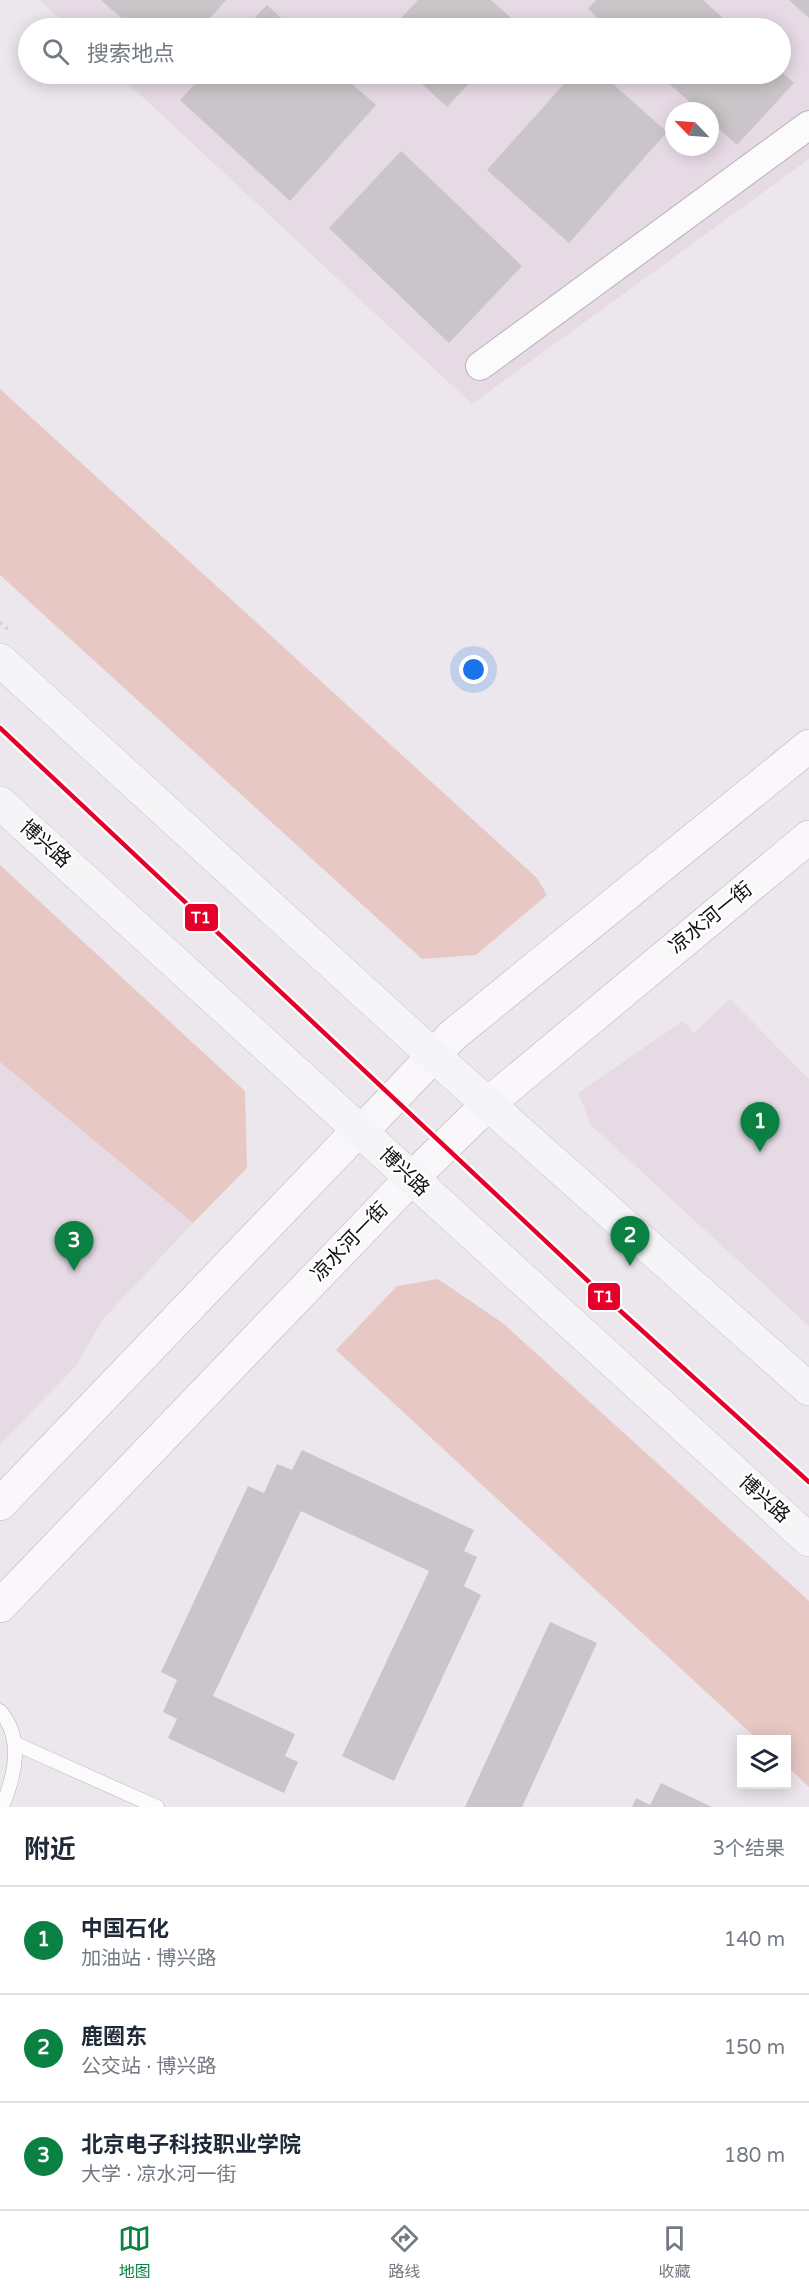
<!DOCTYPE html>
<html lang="zh">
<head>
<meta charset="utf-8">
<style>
  :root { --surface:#fff; --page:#f2f2f3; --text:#1f2937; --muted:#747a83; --line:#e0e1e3; --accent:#0b8043 }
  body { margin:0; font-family:"Varela Round","Noto Sans SC",sans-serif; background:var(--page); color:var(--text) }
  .controls { position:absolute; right:18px; bottom:18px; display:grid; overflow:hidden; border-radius:0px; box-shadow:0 3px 15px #0003 }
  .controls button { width:54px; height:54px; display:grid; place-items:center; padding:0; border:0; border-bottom:2px solid var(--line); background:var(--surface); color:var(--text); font:30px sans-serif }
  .compass { position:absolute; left:665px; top:102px; width:54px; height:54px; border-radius:50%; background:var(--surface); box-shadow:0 3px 15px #0003; rotate:295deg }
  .you { position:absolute; left:474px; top:670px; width:21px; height:21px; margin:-15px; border:4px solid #fff; border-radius:50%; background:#1a73e8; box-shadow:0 0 0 9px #1a73e833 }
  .badge { display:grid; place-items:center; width:39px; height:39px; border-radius:50%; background:var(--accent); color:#fff; font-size:20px; font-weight:700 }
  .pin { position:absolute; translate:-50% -50px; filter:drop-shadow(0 2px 3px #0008) }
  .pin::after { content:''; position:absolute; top:32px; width:21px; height:18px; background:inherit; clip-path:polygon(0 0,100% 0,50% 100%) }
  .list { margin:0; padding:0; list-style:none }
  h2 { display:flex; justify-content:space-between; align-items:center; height:78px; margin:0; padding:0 24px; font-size:26px }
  h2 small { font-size:20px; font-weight:400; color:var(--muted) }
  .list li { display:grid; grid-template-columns:39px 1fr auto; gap:18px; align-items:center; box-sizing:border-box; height:108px; padding:0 24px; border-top:2px solid var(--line) }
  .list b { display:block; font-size:22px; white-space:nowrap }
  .list p { margin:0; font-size:20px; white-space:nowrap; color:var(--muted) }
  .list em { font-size:20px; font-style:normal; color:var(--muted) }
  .icon { flex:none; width:33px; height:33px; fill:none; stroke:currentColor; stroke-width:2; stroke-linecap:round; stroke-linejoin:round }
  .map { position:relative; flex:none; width:809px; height:1807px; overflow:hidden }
  .search { position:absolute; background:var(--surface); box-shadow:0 3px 15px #0003; left:18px; right:18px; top:18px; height:66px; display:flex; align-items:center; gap:15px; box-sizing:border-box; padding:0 21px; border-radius:33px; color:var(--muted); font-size:22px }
  .sheet { height:402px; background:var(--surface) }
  nav { display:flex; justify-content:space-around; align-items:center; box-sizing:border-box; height:84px; border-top:2px solid var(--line); background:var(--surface); font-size:16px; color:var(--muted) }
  nav a { display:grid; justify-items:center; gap:3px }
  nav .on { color:var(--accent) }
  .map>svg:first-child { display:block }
  .built { fill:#e6dae5; fill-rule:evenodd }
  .green { fill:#e8c8c5 }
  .building { fill:#cac5c8 }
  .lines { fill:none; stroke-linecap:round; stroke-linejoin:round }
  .service-casing { stroke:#b6b2b6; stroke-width:15 }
  .minor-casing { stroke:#b6b2b6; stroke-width:30 }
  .secondary-casing { stroke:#b6b2b6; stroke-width:34 }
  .primary-casing { stroke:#c9c6c8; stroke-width:34 }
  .path { stroke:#d6d4d6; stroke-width:4; stroke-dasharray:3 4.5; stroke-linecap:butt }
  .service { stroke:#fcfbfc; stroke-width:14 }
  .minor { stroke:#fcfbfc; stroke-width:28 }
  .secondary { stroke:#f9f7fa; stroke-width:33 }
  .primary { stroke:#f5f4f7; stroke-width:33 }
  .tram-1-casing { stroke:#fff; stroke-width:9 }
  .tram-1 { stroke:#e4002b; stroke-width:4.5 }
  .labels { text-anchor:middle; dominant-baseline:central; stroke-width:4.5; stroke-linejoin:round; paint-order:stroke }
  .street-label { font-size:20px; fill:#130f12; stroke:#fff }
  .line-badge { stroke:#fff; stroke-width:2 }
  .badge-label { font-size:16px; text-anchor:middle; font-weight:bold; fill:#fff }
</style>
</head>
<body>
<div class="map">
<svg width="809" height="1807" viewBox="0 0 809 1807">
  <rect width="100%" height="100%" fill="#ece7ec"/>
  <g class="built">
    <path d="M39 0H809V159L472 404 118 74H780V28H70ZM674 111H710V147H674Z"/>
    <polygon points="730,999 809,1079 809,1326 591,1125 578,1093 683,1021 694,1033"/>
    <polygon points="0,1062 193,1223 103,1319 76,1366 0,1444"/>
  </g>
  <g class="green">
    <polygon points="0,389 537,878 547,895 476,955 422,959 0,575"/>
    <polygon points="0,865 245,1091 247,1168 193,1223 0,1062"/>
    <polygon points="438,1279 504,1324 809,1601 809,1787 787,1766 786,1740 757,1739 336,1350 397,1286"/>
  </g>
  <g class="building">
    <polygon points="101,0 226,0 201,28 133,28"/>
    <polygon points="418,0 491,0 520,26 392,28"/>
    <polygon points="596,0 703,0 734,28 609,28 588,9"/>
    <polygon points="789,0 809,0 809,18"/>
    <polygon points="267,5 292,28 245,28"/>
    <polygon points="780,71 794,83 737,145 710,121 710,111 700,111 658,74 780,74"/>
    <polygon points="204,74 341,74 376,105 290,201 180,100"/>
    <polygon points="411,74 478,74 447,107"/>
    <polygon points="573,74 602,74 667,132 569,243 487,170"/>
    <polygon points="401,151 522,266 449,343 329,228"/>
    <polygon points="302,1450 474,1530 464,1551 477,1557 464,1586 481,1595 394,1781 342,1756 429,1571 301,1511 213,1696 295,1734 285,1756 298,1762 284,1793 168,1738 177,1719 163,1712 177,1680 161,1672 248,1486 264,1493 277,1464 292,1470"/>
    <polygon points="550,1622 597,1643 522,1807 465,1807"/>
    <polygon points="661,1783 712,1807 632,1807 636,1798 650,1805"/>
  </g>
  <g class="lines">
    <g class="service-casing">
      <g id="service">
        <path d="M0 1711C24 1739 15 1775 2 1807"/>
        <polyline points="16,1744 157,1807"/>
      </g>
    </g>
    <g class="minor-casing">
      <polyline id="minor" points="480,366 809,125"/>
    </g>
    <g class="secondary-casing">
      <g id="secondary">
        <polyline points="0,1504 347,1142 362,1131 453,1035 809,746"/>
        <polyline points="0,1606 399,1191 489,1103 809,837"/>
      </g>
    </g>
    <g class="primary-casing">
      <g id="primary">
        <polyline points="0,660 435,1057 809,1389"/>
        <polyline points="0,803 809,1540"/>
      </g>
    </g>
    <polyline class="path" points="0,622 10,631"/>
    <use href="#service" class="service"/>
    <use href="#minor" class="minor"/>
    <use href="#secondary" class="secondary"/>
    <use href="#primary" class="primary"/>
    <g class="tram-1-casing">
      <polyline id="tram-1" points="0,728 605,1297 809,1482"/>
    </g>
    <use href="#tram-1" class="tram-1"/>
  </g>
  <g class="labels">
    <g class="street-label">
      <text transform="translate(45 844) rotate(42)">博兴路</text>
      <text transform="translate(711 918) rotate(-39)">凉水河一街</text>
      <text transform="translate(404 1172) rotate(44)">博兴路</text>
      <text transform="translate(350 1242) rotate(-46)">凉水河一街</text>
      <text transform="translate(764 1499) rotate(42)">博兴路</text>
    </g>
  </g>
  <g class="line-badge">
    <rect x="184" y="903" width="35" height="29" rx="6" fill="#e4002b"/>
    <rect x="587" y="1282" width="34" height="29" rx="6" fill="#e4002b"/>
  </g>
  <g class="badge-label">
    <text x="201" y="923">T1</text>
    <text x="604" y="1302">T1</text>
  </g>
</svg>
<div class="controls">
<button><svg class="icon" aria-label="layers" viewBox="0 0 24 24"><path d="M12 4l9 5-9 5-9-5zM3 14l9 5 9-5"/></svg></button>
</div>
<svg class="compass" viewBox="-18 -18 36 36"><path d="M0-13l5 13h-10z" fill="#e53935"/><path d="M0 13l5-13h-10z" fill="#747a83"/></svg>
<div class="you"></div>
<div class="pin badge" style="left:760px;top:1152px">1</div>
<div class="pin badge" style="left:630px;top:1266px">2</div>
<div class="pin badge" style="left:74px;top:1271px">3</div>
<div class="search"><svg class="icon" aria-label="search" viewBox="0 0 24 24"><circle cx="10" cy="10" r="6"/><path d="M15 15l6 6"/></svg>搜索地点</div>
</div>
<section class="sheet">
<h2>附近<small>3个结果</small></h2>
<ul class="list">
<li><span class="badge">1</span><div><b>中国石化</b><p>加油站 · 博兴路</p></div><em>140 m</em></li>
<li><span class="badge">2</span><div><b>鹿圈东</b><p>公交站 · 博兴路</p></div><em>150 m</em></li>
<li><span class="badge">3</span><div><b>北京电子科技职业学院</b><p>大学 · 凉水河一街</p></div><em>180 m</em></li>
</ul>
</section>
<nav>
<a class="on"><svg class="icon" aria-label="map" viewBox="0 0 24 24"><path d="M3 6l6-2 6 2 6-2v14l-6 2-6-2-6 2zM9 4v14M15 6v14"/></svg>地图</a>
<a><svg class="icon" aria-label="directions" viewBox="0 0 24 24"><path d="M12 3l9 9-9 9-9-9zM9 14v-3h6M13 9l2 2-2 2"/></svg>路线</a>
<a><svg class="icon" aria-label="saved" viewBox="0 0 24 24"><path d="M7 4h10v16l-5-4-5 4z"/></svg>收藏</a>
</nav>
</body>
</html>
